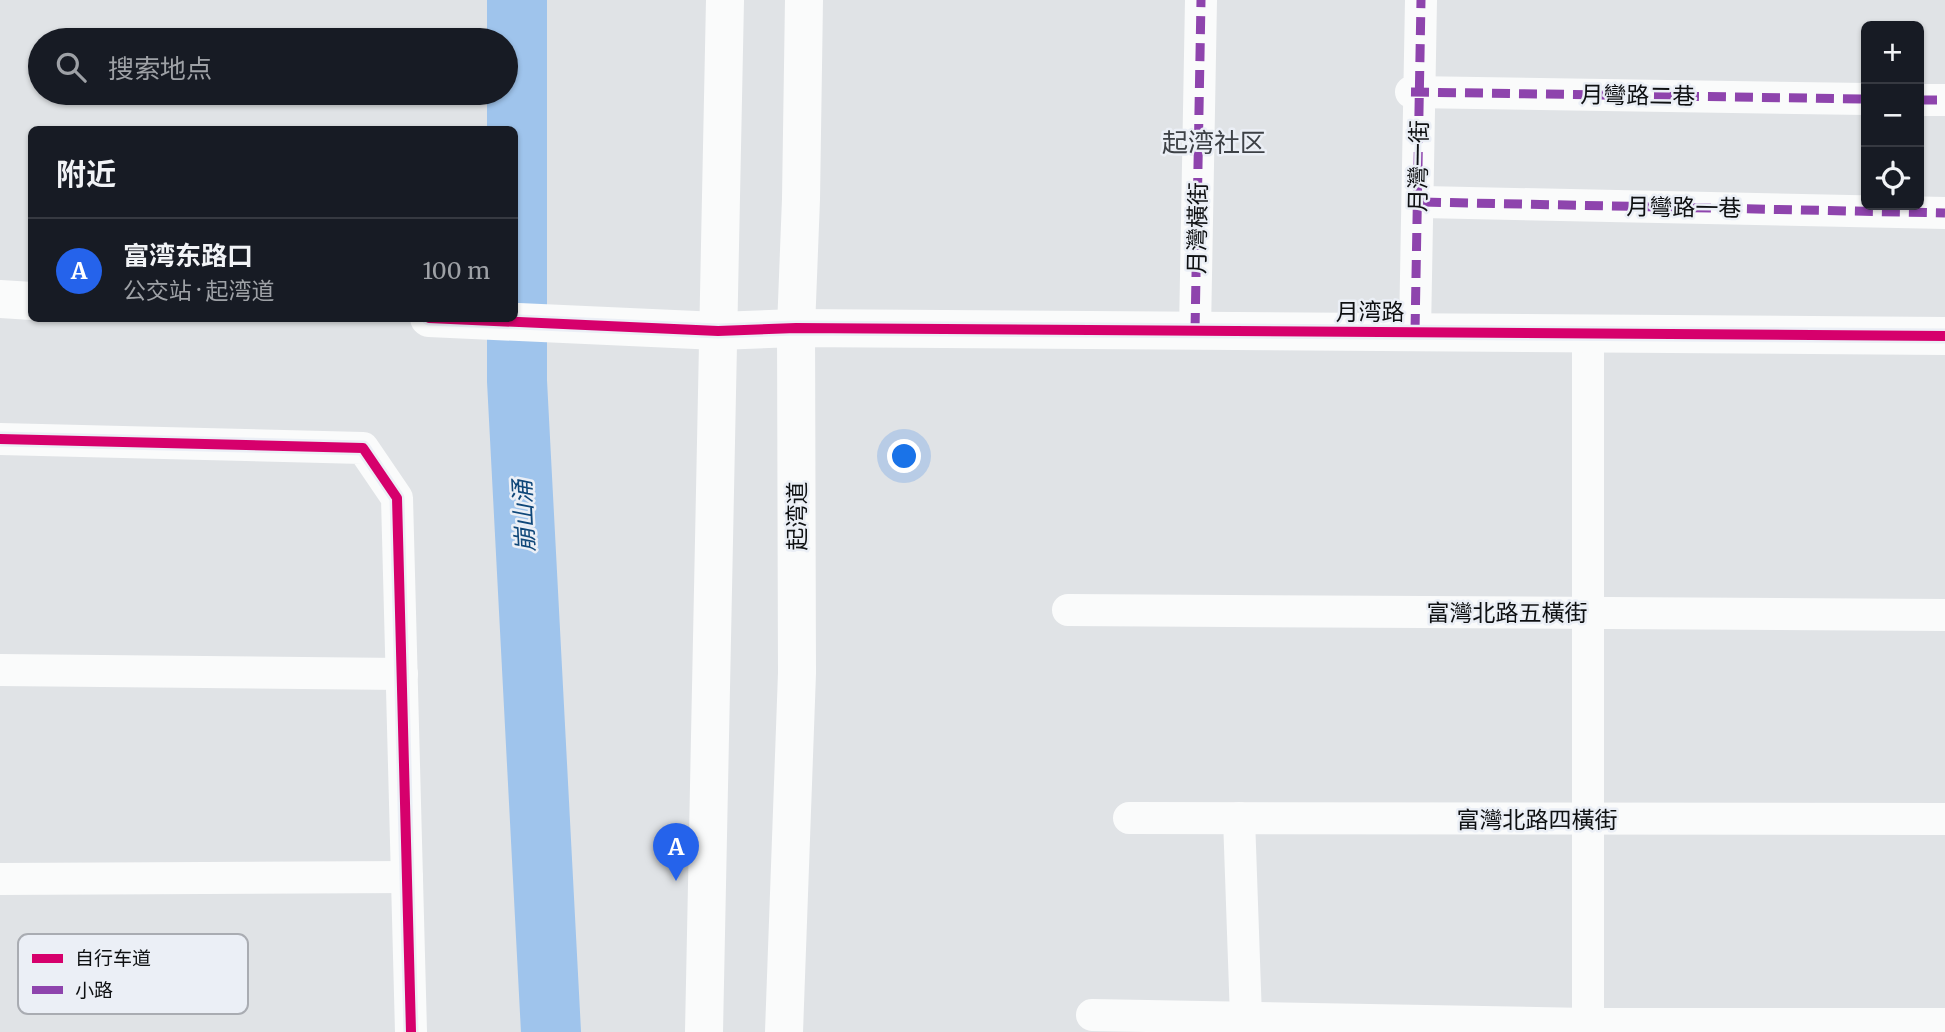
<!DOCTYPE html>
<html lang="zh">
<head>
<meta charset="utf-8">
<style>
  :root { --surface:#171b24; --page:#20242c; --text:#f1f3f6; --muted:#9ea1a6; --line:#363941; --accent:#2563eb }
  body { margin:0; font-family:Merriweather,"Noto Sans SC",serif; background:var(--page); color:var(--text) }
  .controls { position:absolute; right:21px; top:21px; display:grid; overflow:hidden; border-radius:10px; box-shadow:0 2px 5px #0004 }
  .controls button { width:63px; height:63px; display:grid; place-items:center; padding:0; border:0; border-bottom:2px solid var(--line); background:var(--surface); color:var(--text); font:35px sans-serif }
  .you { position:absolute; left:905px; top:457px; width:24px; height:24px; margin:-18px; border:5px solid #fff; border-radius:50%; background:#1a73e8; box-shadow:0 0 0 10px #1a73e833 }
  .badge { display:grid; place-items:center; width:46px; height:46px; border-radius:50%; background:var(--accent); color:#fff; font-size:23px; font-weight:700 }
  .pin { position:absolute; translate:-50% -58px; filter:drop-shadow(0 2px 4px #0008) }
  .pin::after { content:''; position:absolute; top:37px; width:24px; height:21px; background:inherit; clip-path:polygon(0 0,100% 0,50% 100%) }
  .list { margin:0; padding:0; list-style:none }
  h2 { display:flex; justify-content:space-between; align-items:center; height:91px; margin:0; padding:0 28px; font-size:30px }
  h2 small { font-size:23px; font-weight:400; color:var(--muted) }
  .list li { display:grid; grid-template-columns:46px 1fr auto; gap:21px; align-items:center; box-sizing:border-box; height:105px; padding:0 28px; border-top:2px solid var(--line) }
  .list b { display:block; font-size:26px; white-space:nowrap }
  .list p { margin:0; font-size:23px; white-space:nowrap; color:var(--muted) }
  .list em { font-size:23px; font-style:normal; color:var(--muted) }
  .icon { flex:none; width:38px; height:38px; fill:none; stroke:currentColor; stroke-width:2; stroke-linecap:round; stroke-linejoin:round }
  .map { position:relative; flex:none; width:1945px; height:1032px; overflow:hidden }
  .search { position:absolute; background:var(--surface); box-shadow:0 2px 5px #0004; left:28px; top:28px; width:490px; height:77px; display:flex; align-items:center; gap:18px; box-sizing:border-box; padding:0 24px; border-radius:38px; color:var(--muted); font-size:26px }
  .panel { position:absolute; background:var(--surface); box-shadow:0 2px 5px #0004; left:28px; top:126px; width:490px; height:196px; border-radius:10px }
  .map>svg:first-child { display:block }
  .lines { fill:none; stroke-linecap:round; stroke-linejoin:round }
  .river { stroke:#9fc4ec; stroke-width:60 }
  .street { stroke:#fafbfb; stroke-width:32 }
  .secondary { stroke:#fafbfb; stroke-width:38 }
  .quiet { stroke:#8e44ad; stroke-width:9; stroke-dasharray:18 9; stroke-linecap:butt }
  .cycleway-casing { stroke:#ebeff6; stroke-width:15 }
  .cycleway { stroke:#d6006c; stroke-width:10 }
  .labels { text-anchor:middle; dominant-baseline:central; stroke-width:5; stroke-linejoin:round; paint-order:stroke }
  .street-label { font-size:23px; fill:#0e1012; stroke:#ebeff6 }
  .water-label { font-size:24px; font-style:italic; fill:#0f4779; stroke:#ebeff6 }
  .quarter-label { font-size:26px; fill:#3d4146; stroke:#ebeff6 }
  .key { fill:#ebeff6; stroke:#a9acb2; stroke-width:2 }
  .key-label { font-size:19px; fill:#0e1012 }
</style>
</head>
<body>
<div class="map">
<svg width="1945" height="1032" viewBox="0 0 1945 1032">
  <rect width="100%" height="100%" fill="#e0e3e6"/>
  <g class="lines">
    <polyline class="river" points="517,0 517,381 551,1032"/>
    <g class="street">
      <polyline points="1411,92 1866,99"/>
      <polyline points="1919,100 1945,100"/>
      <polyline points="1423,202 1945,213"/>
      <polyline points="1195,331 1201,0"/>
      <polyline points="1415,332 1421,0"/>
      <polyline points="1588,334 1588,1032"/>
      <polyline points="0,439 363,448 397,498 411,1032"/>
      <polyline points="1068,610 1945,615"/>
      <polyline points="0,670 402,674"/>
      <polyline points="1129,818 1945,819"/>
      <polyline points="1239,818 1246,1018"/>
      <polyline points="0,879 407,877"/>
      <polyline points="1092,1015 1588,1024 1945,1024"/>
    </g>
    <g class="secondary">
      <polyline points="0,299 32,301"/>
      <polyline points="429,318 718,331 796,328 1945,336"/>
      <polyline points="704,1032 725,0"/>
      <polyline points="784,1032 797,673 796,328 801,199 804,0"/>
    </g>
    <g class="quiet">
      <polyline points="1411,92 1866,99"/>
      <polyline points="1919,100 1945,100"/>
      <polyline points="1423,202 1945,213"/>
      <polyline points="1195,331 1201,0"/>
      <polyline points="1415,332 1421,0"/>
    </g>
    <g class="cycleway-casing">
      <g id="cycleway">
        <polyline points="429,318 718,331 796,328 1945,336"/>
        <polyline points="0,439 363,448 397,498 411,1032"/>
      </g>
    </g>
    <use href="#cycleway" class="cycleway"/>
  </g>
  <g class="labels">
    <g class="street-label">
      <text transform="translate(1638 95) rotate(1)">月彎路二巷</text>
      <text transform="translate(1418 166) rotate(-89)">月灣一街</text>
      <text transform="translate(1684 207) rotate(1)">月彎路一巷</text>
      <text transform="translate(1197 228) rotate(-89)">月灣橫街</text>
      <text x="1370" y="311">月湾路</text>
      <text transform="translate(796 516) rotate(-90)">起湾道</text>
      <text x="1507" y="612">富灣北路五橫街</text>
      <text x="1537" y="819">富灣北路四橫街</text>
    </g>
    <g class="water-label">
      <text transform="translate(524 516) rotate(-93)">崩山涌</text>
    </g>
    <g class="quarter-label">
      <text x="1214" y="142">起湾社区</text>
    </g>
  </g>
  <rect x="18" y="934" width="230" height="80" rx="10" class="key"/>
  <rect x="32" y="954" width="31" height="9" fill="#d6006c"/>
  <rect x="32" y="986" width="31" height="8" fill="#8e44ad"/>
  <g class="key-label">
    <text x="75" y="965">自行车道</text>
    <text x="75" y="997">小路</text>
  </g>
</svg>
<div class="controls">
<button>+</button>
<button>−</button>
<button><svg class="icon" aria-label="locate" viewBox="0 0 24 24"><circle cx="12" cy="12" r="6"/><path d="M12 2v4M12 18v4M2 12h4M18 12h4"/></svg></button>
</div>
<div class="you"></div>
<div class="pin badge" style="left:676px;top:881px">A</div>
<div class="search"><svg class="icon" aria-label="search" viewBox="0 0 24 24"><circle cx="10" cy="10" r="6"/><path d="M15 15l6 6"/></svg>搜索地点</div>
<section class="panel">
<h2>附近<small></small></h2>
<ul class="list">
<li><span class="badge">A</span><div><b>富湾东路口</b><p>公交站 · 起湾道</p></div><em>100 m</em></li>
</ul>
</section>
</div>
</body>
</html>
